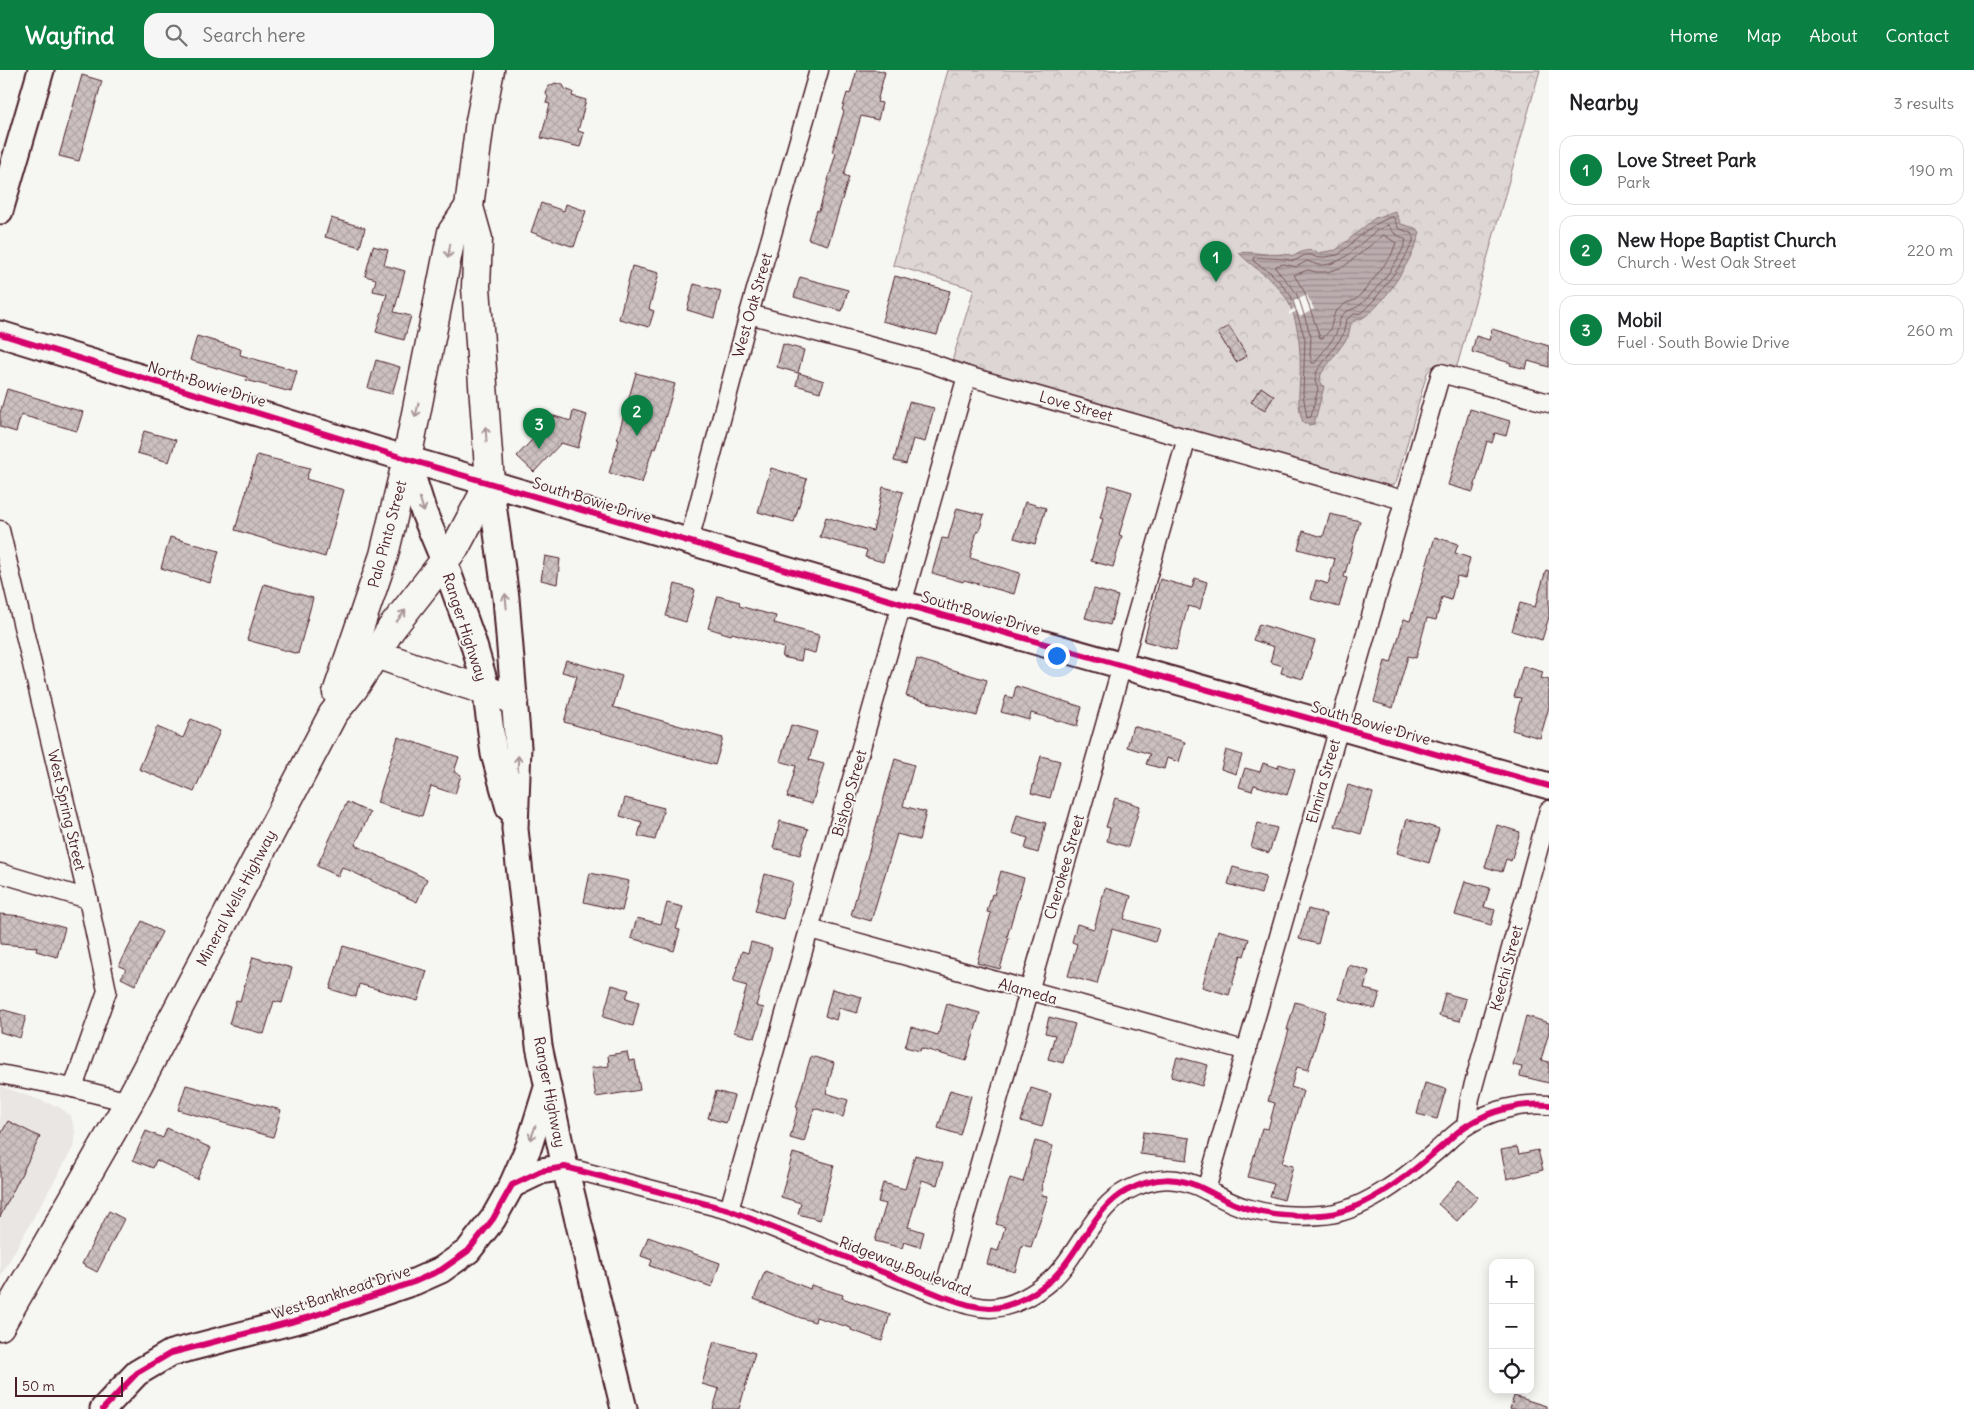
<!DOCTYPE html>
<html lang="en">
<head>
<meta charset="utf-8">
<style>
  :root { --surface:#fff; --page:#f6f6f6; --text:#202124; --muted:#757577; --line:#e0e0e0; --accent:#0b8043 }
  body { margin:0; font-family:Delius,sans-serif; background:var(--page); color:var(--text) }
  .controls { position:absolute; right:15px; bottom:15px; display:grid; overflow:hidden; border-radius:10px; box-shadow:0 2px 12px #0003 }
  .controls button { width:45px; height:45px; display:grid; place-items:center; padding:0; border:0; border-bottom:1px solid var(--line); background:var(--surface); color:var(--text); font:25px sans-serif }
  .scale { position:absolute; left:15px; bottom:12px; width:108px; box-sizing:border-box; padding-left:5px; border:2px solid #4a1f2b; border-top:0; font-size:14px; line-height:18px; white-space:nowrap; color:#4a1f2b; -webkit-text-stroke:4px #f6f6f2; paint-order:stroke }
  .you { position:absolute; left:1056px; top:585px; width:18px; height:18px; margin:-12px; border:4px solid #fff; border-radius:50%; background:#1a73e8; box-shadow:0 0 0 8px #1a73e833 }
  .badge { display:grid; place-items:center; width:32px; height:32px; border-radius:50%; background:var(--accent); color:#fff; font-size:16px; font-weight:700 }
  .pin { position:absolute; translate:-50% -41px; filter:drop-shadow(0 1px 2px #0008) }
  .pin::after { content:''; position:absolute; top:26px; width:18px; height:15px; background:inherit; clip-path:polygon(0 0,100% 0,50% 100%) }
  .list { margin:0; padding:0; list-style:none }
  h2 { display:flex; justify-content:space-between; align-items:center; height:65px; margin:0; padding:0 20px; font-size:21px }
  h2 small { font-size:16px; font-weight:400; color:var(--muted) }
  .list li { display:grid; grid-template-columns:32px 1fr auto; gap:15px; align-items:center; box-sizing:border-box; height:70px; margin:0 10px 10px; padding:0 10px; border:1px solid var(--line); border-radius:15px }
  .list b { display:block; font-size:19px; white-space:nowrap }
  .list p { margin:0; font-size:16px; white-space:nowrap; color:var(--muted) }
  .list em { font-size:16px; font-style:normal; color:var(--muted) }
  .icon { flex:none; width:28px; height:28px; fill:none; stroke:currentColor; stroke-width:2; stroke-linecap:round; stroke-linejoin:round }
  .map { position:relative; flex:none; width:1549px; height:1339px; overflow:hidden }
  header { display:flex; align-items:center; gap:30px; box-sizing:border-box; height:70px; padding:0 25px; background:var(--accent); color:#fff }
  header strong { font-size:24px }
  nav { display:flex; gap:28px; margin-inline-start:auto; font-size:18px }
  .search { width:350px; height:45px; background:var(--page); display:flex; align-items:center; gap:12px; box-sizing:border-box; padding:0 18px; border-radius:15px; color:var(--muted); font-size:19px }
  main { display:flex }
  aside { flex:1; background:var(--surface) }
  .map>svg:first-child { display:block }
  .built { fill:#e9e6e3 }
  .park { fill:url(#park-crowns); stroke:#947a80 }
  .water { fill:url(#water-rules); stroke:#8e747a }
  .pier { fill:#f6f6f2 }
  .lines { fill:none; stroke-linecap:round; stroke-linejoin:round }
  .shore { stroke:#77585f; stroke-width:1 }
  .building { fill:url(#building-cross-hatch); stroke:#4a1f2b }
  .street-casing { stroke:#4a1f2b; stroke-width:21 }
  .secondary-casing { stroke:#4a1f2b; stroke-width:29 }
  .primary-casing { stroke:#4a1f2b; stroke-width:31 }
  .street { stroke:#f6f6f2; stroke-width:18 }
  .secondary { stroke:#f6f6f2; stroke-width:25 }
  .primary { stroke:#f6f6f2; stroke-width:28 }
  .cycleway-casing { stroke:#f6f6f2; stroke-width:9 }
  .cycleway { stroke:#d6006c; stroke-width:6 }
  .oneway { stroke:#a99598 }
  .labels { text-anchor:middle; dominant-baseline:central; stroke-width:4; stroke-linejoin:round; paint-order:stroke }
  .street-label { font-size:15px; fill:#4a1f2b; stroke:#f6f6f2 }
</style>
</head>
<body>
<header>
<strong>Wayfind</strong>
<div class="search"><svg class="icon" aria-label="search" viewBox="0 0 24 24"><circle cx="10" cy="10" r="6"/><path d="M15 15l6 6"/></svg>Search here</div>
<nav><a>Home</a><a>Map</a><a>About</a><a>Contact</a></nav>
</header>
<main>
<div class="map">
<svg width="1549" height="1339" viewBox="0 0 1549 1339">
  <defs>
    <pattern id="park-crowns" width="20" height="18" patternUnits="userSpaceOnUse" patternTransform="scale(1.25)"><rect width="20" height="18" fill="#ddd6d5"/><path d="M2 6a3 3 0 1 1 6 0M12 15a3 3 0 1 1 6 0" fill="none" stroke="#bfb7b7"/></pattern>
    <pattern id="water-rules" width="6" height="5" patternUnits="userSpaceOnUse" patternTransform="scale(1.25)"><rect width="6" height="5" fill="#bbadae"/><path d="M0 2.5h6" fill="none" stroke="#9a8c8e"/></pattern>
    <pattern id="building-cross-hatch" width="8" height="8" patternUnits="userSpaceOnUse" patternTransform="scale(1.25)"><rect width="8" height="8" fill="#ccc1c0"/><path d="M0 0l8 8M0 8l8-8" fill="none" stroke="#b1a5a5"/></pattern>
  </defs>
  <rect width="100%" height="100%" fill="#f6f6f2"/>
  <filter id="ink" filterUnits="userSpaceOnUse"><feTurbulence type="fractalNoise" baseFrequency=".02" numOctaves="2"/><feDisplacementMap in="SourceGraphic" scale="10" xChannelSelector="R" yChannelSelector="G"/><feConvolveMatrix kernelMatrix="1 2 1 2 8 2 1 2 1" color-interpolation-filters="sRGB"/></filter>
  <g filter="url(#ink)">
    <polygon class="built" points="0,1016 59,1037 71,1046 75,1062 75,1074 0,1207"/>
    <path class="park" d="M948 0H1540L1457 296C1443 293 1436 292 1427 303L1396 413 1390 416 952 291 974 219 893 195Z"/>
    <path class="water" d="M1395 141 1401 154 1415 158 1420 162C1415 185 1385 234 1364 247 1360 250 1355 249 1351 253L1348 267 1321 304 1320 311 1324 317 1314 354 1309 355 1303 352C1297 337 1299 322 1300 306 1301 282 1299 249 1286 228 1275 209 1254 199 1239 183 1250 181 1258 184 1269 184 1278 185 1285 183 1294 186 1302 181 1309 178 1318 183L1336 180 1375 148Z"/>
    <polygon class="pier" points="1307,225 1314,239 1300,247 1297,241 1289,245 1289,242 1295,238 1292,232"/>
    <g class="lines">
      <g class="shore">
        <path d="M1391 147 1394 148 1398 158 1413 164V172L1402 193 1375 229 1361 243 1354 244 1346 250 1343 265 1317 301 1315 311 1318 319 1311 347 1307 348 1303 324 1305 269 1294 234 1291 226 1280 212 1270 202 1254 192 1253 188 1255 187C1268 189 1281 187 1294 191L1305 185H1311L1318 188 1338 185 1367 160 1378 153Z"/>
        <path d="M1388 155 1394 163 1406 170C1401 190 1376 221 1360 235 1354 240 1346 239 1341 247 1338 252 1339 256 1337 261 1335 268 1320 285 1315 293H1312L1310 285 1311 267 1300 232 1295 221 1276 199V196L1284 194 1296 197 1307 191C1311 192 1314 194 1318 195 1349 197 1362 164 1388 155Z"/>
        <polygon points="1384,165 1396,173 1391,186 1365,220 1355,230 1346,233 1335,242 1330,260 1323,268 1320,268 1304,221 1294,205 1308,200 1316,202 1327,202 1343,197"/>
      </g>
    </g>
    <g class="building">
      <polygon points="857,0 878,0 885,2 877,32 882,33 878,50 861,46 844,105 849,107 828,175 808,169 817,140 819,141 836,83 832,82 844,41 842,40 847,23 850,24"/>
      <polygon points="82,5 102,11 79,91 59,86"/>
      <polygon points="555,13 563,15 565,19 573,22 572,26 586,30 578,61 584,63 580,77 541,68 550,34 546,33 548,27 546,24 548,17"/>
      <polygon points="541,133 564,141 566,134 586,141 574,177 531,162"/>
      <polygon points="331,148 365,158 360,177 325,167"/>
      <polygon points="373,176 388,180 384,195 405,201 394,242 411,246 404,270 376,262 387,224 373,221 376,209 365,206"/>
      <polygon points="632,196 659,203 649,239 654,241 649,257 619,249"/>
      <polygon points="895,206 950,221 937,265 882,251"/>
      <polygon points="800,207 848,220 842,241 794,227"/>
      <polygon points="694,214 721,221 714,248 687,240"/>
      <polygon points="1229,256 1247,286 1236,292 1218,263"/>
      <polygon points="1492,259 1549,276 1549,297 1528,291 1526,299 1510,295 1511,293 1472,282 1476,266 1489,270"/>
      <polygon points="197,266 241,279 240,285 297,301 291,322 246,310 247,307 190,290"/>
      <polygon points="783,274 804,280 798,303 777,297"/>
      <polygon points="376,290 400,297 392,324 368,318"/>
      <polygon points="636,303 675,314 656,379 653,378 642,413 609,403 619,370 617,369"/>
      <polygon points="799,303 824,311 820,322 796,315"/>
      <polygon points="1261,317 1274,326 1265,340 1251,332"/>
      <polygon points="7,319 83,342 77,361 21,345 16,362 0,357 0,343"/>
      <polygon points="909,332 934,338 925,372 913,369 906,394 894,391"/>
      <polygon points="1470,339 1510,351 1506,366 1495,363 1492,373 1487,371 1473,422 1448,415"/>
      <polygon points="573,341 587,345 578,378 561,373 534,402 517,386 543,358 547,344 571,351"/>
      <polygon points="144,361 176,370 169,392 137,383"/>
      <polygon points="257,385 310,398 306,409 344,420 325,487 235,460"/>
      <polygon points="771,398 807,409 794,452 758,442"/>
      <polygon points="1109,415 1132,422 1119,465 1122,466 1113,497 1091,491 1103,449 1100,448"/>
      <polygon points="883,417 903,422 883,492 865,487 867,480 820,467 826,447 873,461"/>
      <polygon points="1025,432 1046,438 1035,474 1014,468"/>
      <polygon points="957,438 984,445 979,462 977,461 970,488 1020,503 1014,524 964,510 963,512 932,503 942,468 948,469"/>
      <polygon points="1330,444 1360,451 1344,507 1347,508 1339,537 1311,529 1316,510 1328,514 1335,489 1298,479 1303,461 1323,467"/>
      <polygon points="170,467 219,481 210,513 161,498"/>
      <polygon points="1435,467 1458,474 1455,483 1470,488 1465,508 1457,506 1451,530 1442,527 1436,550 1427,548 1416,588 1408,586 1393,638 1374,632 1385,591 1391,593 1404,549 1410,551"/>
      <polygon points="545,486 560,489 557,514 541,510"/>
      <polygon points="1546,500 1549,501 1549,547 1542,570 1512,561 1520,533 1535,537"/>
      <polygon points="1195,508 1207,512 1200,539 1188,536 1176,580 1144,571 1160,509 1192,518"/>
      <polygon points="264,514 313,528 298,584 247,570"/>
      <polygon points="675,514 695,520 686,552 666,546"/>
      <polygon points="1094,519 1118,526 1110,555 1085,548"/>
      <polygon points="718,526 740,532 739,536 776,546 774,553 819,565 815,583 803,580 801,591 782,587 784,578 732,563 731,565 708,558"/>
      <polygon points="1259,554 1315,571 1303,609 1281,603 1283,596 1270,592 1274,577 1253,570"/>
      <polygon points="917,589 987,610 977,646 906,626"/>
      <polygon points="566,590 622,606 613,637 723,668 715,695 564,652 577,606 562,602"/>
      <polygon points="1523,596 1543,602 1541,608 1549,610 1549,637 1540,668 1512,660 1521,628 1514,627"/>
      <polygon points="1016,616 1082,637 1077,656 1031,643 1029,650 1001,642 1006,626 1013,628"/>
      <polygon points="191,649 220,661 194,722 139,699 157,657 183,668"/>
      <polygon points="791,655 817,662 809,690 824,694 812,734 787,727 796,696 780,691"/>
      <polygon points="1133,656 1185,672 1179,692 1167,688 1164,699 1146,694 1150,684 1127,677"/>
      <polygon points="398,667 459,687 454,702 461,705 455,724 431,716 422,746 377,733"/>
      <polygon points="1226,680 1242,685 1236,704 1221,699"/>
      <polygon points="1041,686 1060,691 1050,728 1031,723"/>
      <polygon points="895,689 914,695 903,736 926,742 919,770 897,764 871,851 851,845"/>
      <polygon points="1263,693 1278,698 1279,694 1295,699 1287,725 1254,715 1252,721 1239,717 1245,698 1260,702"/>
      <polygon points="1348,715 1373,723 1361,764 1335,756"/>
      <polygon points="625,728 664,738 655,770 638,766 642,752 620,746"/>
      <polygon points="1115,728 1140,736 1128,777 1107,771 1110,758 1106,757"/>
      <polygon points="347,732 370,743 355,775 427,809 417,832 342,797 338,806 317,796"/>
      <polygon points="1017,745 1046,753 1038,783 1025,779 1028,768 1012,763"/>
      <polygon points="1407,749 1439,759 1429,793 1397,783"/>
      <polygon points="780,751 808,759 800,785 773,778"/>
      <polygon points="1258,753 1277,758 1269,783 1251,777"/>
      <polygon points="1497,755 1520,762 1511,791 1506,789 1502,802 1485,797"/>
      <polygon points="1233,797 1266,806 1261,824 1228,814"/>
      <polygon points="1001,801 1024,808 1007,867 1009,868 1000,899 977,893 991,843 987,842 992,824 994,825"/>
      <polygon points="590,803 629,811 622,841 584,832"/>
      <polygon points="765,804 793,812 783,849 755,841"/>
      <polygon points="1465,811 1490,818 1484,837 1495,840 1491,855 1455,845"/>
      <polygon points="1105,818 1131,826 1124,849 1159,859 1155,872 1112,859 1097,914 1068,906 1077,874 1072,872 1077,854 1094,859"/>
      <polygon points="667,833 683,837 676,859 680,860 674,881 631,868 637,848 661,854"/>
      <polygon points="1308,839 1326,844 1318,874 1299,869"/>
      <polygon points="0,844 22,846 65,858 57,887 36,881 37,877 0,874"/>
      <polygon points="142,851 162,862 135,915 121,908 126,899 119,896"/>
      <polygon points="1218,860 1249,869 1244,886 1241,885 1229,925 1202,917"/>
      <polygon points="751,872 772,878 756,936 764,938 755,968 734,962 747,916 733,912 742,881 748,883"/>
      <polygon points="343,876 427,901 418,931 359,914 356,927 330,919"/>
      <polygon points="253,887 292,898 282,933 274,931 264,964 229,954 236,930 240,931"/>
      <polygon points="1349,895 1369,901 1364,919 1380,923 1375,939 1339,929"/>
      <polygon points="612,915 629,920 626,928 639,932 633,956 603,947"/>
      <polygon points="832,919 862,927 857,943 839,938 836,950 825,946"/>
      <polygon points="1445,923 1466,929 1460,951 1439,946"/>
      <polygon points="1295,932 1326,941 1308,1000 1297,997 1291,1017 1303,1021 1282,1093 1293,1096 1284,1130 1270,1126 1274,1114 1248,1107 1262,1058 1268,1059 1275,1033 1268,1031 1289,960 1287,960"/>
      <polygon points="947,934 980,943 966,991 921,978 920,981 905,977 911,957 938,965"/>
      <polygon points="0,939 26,946 20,968 0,962"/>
      <polygon points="1526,946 1549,953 1549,962 1541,990 1549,992 1549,1013 1520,1006 1522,997 1513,995"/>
      <polygon points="1049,947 1075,954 1063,993 1048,989 1055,965 1045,963"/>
      <polygon points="627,982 629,991 635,990 640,1020 596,1027 591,998 609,996 608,985"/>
      <polygon points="811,986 834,993 826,1023 848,1030 843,1047 814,1038 804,1072 790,1068 798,1038 796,1037"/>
      <polygon points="1177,987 1208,995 1202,1016 1171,1007"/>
      <polygon points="1425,1013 1446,1019 1437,1049 1417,1044"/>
      <polygon points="186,1015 281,1040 273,1067 178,1040"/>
      <polygon points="1031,1018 1051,1024 1042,1057 1021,1051"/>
      <polygon points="950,1020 971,1026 960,1065 938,1058"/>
      <polygon points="716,1021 734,1026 726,1053 708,1048"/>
      <polygon points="8,1051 40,1067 0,1147 0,1066"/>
      <polygon points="167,1058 211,1078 197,1109 156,1090 153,1098 133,1090 146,1061 163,1068"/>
      <polygon points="1143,1062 1190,1068 1187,1090 1140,1084"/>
      <polygon points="1035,1071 1053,1076 1041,1117 1043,1118 1041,1125 1048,1126 1031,1177 1022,1175 1015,1202 987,1194 991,1179 998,1181 1005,1157 996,1154 1010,1108 1023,1112"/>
      <polygon points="1517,1077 1519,1084 1538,1080 1543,1100 1507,1109 1501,1080"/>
      <polygon points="793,1083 834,1095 820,1150 798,1144 801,1133 781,1127"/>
      <polygon points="915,1085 943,1093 937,1115 922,1110 908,1157 924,1162 920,1177 904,1172 902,1178 875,1171 886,1134 878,1132 883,1113 905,1119"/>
      <polygon points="1459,1110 1478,1127 1457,1151 1438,1134"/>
      <polygon points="109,1141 124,1149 97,1202 82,1194"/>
      <polygon points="648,1167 720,1193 712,1217 650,1196 652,1190 641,1186"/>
      <polygon points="765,1201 810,1219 811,1215 843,1225 842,1228 890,1244 882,1271 851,1260 851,1258 816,1247 815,1252 801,1248 754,1229"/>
      <polygon points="714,1271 755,1283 739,1339 713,1339 719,1319 702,1314"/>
      <polygon points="1514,1326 1546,1336 1546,1339 1510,1339"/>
    </g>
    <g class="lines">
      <g class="street-casing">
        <g id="street">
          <polyline points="749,244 925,291 967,306 1403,430"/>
          <polyline points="0,460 88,829 107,921 73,1018"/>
          <polyline points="689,471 749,244 819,0"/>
          <polyline points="0,803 88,829"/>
          <polyline points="810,859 1247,981"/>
          <polyline points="0,1004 73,1018 129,1032"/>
          <polyline points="1466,1056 1470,1028 1549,740"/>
          <path d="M565 1097 729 1140 942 1226C958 1231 973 1238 990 1238 1011 1238 1035 1224 1051 1210 1065 1198 1076 1178 1087 1162 1097 1147 1109 1130 1126 1121 1155 1106 1178 1105 1208 1121 1220 1127 1232 1134 1246 1138 1269 1145 1296 1147 1321 1145 1361 1143 1404 1109 1434 1083 1445 1074 1455 1063 1466 1056 1489 1041 1522 1032 1549 1035"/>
          <polyline points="1206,1120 1441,303 1549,333"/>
          <polyline points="729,1140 967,306"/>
          <polyline points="942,1226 1187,368"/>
        </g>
      </g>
      <g class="secondary-casing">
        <g id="secondary">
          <polyline points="0,141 41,0"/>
          <polyline points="0,264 407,389 903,534 1549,716"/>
          <polyline points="407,389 424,443 444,491 473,572 484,610 494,684 509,738"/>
          <polyline points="490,412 506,528 518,677 515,759 539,976 565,1097 624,1339"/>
          <polyline points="512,1115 541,1101 565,1097"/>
          <polyline points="103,1339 137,1303 171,1283 310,1247 414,1212 441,1200 468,1181 493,1149 512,1115 529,1076 546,1021"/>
        </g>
      </g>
      <g class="primary-casing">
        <g id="primary">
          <polyline points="359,578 433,604 514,629"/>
          <polyline points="337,623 384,485 407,389 452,162 469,137"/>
          <polyline points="0,1256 129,1032 333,644 354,618 391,559 456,476 490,412 476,217 478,169 469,137 480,51 490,0"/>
        </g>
      </g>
      <use href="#street" class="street"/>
      <use href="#secondary" class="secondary"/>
      <use href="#primary" class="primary"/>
      <g class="cycleway-casing">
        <g id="cycleway">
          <polyline points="0,264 407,389 903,534 1549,716"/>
          <path d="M103 1339 137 1303 171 1283 310 1247 414 1212 441 1200 468 1181 493 1149 512 1115 541 1101 565 1097 729 1140 942 1226C958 1231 973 1238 990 1238 1011 1238 1035 1224 1051 1210 1065 1198 1076 1178 1087 1162 1097 1147 1109 1130 1126 1121 1155 1106 1178 1105 1208 1121 1220 1127 1232 1134 1246 1138 1269 1145 1296 1147 1321 1145 1361 1143 1404 1109 1434 1083 1445 1074 1455 1063 1466 1056 1489 1041 1522 1032 1549 1035"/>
        </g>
      </g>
      <use href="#cycleway" class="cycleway"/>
    </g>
    <defs><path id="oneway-shaft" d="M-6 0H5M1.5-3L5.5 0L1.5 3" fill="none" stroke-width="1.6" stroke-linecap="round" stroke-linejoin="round" transform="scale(1.25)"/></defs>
    <g class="oneway">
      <use href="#oneway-shaft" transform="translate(449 181) rotate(100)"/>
      <use href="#oneway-shaft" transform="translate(417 340) rotate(102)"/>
      <use href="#oneway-shaft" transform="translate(486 364) rotate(-94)"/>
      <use href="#oneway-shaft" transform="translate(422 435) rotate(73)"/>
      <use href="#oneway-shaft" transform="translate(506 531) rotate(-95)"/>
      <use href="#oneway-shaft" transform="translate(401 546) rotate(-52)"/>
      <use href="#oneway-shaft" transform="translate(518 693) rotate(-88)"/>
      <use href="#oneway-shaft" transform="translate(533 1063) rotate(109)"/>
    </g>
  </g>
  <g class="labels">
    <g class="street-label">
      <text transform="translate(752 235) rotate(-74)">West Oak Street</text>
      <text transform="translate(207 314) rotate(17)">North Bowie Drive</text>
      <text transform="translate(1076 336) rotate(16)">Love Street</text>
      <text transform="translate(592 430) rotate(17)">South Bowie Drive</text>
      <text transform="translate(387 464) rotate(-75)">Palo Pinto Street</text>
      <text transform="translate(981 543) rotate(16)">South Bowie Drive</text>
      <text transform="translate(465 557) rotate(72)">Ranger Highway</text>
      <text transform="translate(1371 653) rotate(16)">South Bowie Drive</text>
      <text transform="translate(1323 711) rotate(-74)">Elmira Street</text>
      <text transform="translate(849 723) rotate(-74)">Bishop Street</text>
      <text transform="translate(67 740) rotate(77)">West Spring Street</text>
      <text transform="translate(1064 797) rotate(-74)">Cherokee Street</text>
      <text transform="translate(236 828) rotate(-62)">Mineral Wells Highway</text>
      <text transform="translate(1506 898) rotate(-75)">Keechi Street</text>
      <text transform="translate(1028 921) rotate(16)">Alameda</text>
      <text transform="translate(550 1022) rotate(79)">Ranger Highway</text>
      <text transform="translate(905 1196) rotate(21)">Ridgeway Boulevard</text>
      <text transform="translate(341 1222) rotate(-18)">West Bankhead Drive</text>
    </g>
  </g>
</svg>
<div class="controls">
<button>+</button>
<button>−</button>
<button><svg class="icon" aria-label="locate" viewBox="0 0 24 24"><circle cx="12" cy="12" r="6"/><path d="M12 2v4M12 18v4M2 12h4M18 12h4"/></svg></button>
</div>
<div class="scale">50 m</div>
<div class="you"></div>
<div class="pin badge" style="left:1216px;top:212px">1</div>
<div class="pin badge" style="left:637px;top:366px">2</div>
<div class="pin badge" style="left:539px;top:379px">3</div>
</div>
<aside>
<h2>Nearby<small>3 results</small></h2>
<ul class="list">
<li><span class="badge">1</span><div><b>Love Street Park</b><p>Park</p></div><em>190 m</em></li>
<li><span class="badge">2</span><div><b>New Hope Baptist Church</b><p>Church · West Oak Street</p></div><em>220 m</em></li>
<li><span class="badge">3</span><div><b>Mobil</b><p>Fuel · South Bowie Drive</p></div><em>260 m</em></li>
</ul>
</aside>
</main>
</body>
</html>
